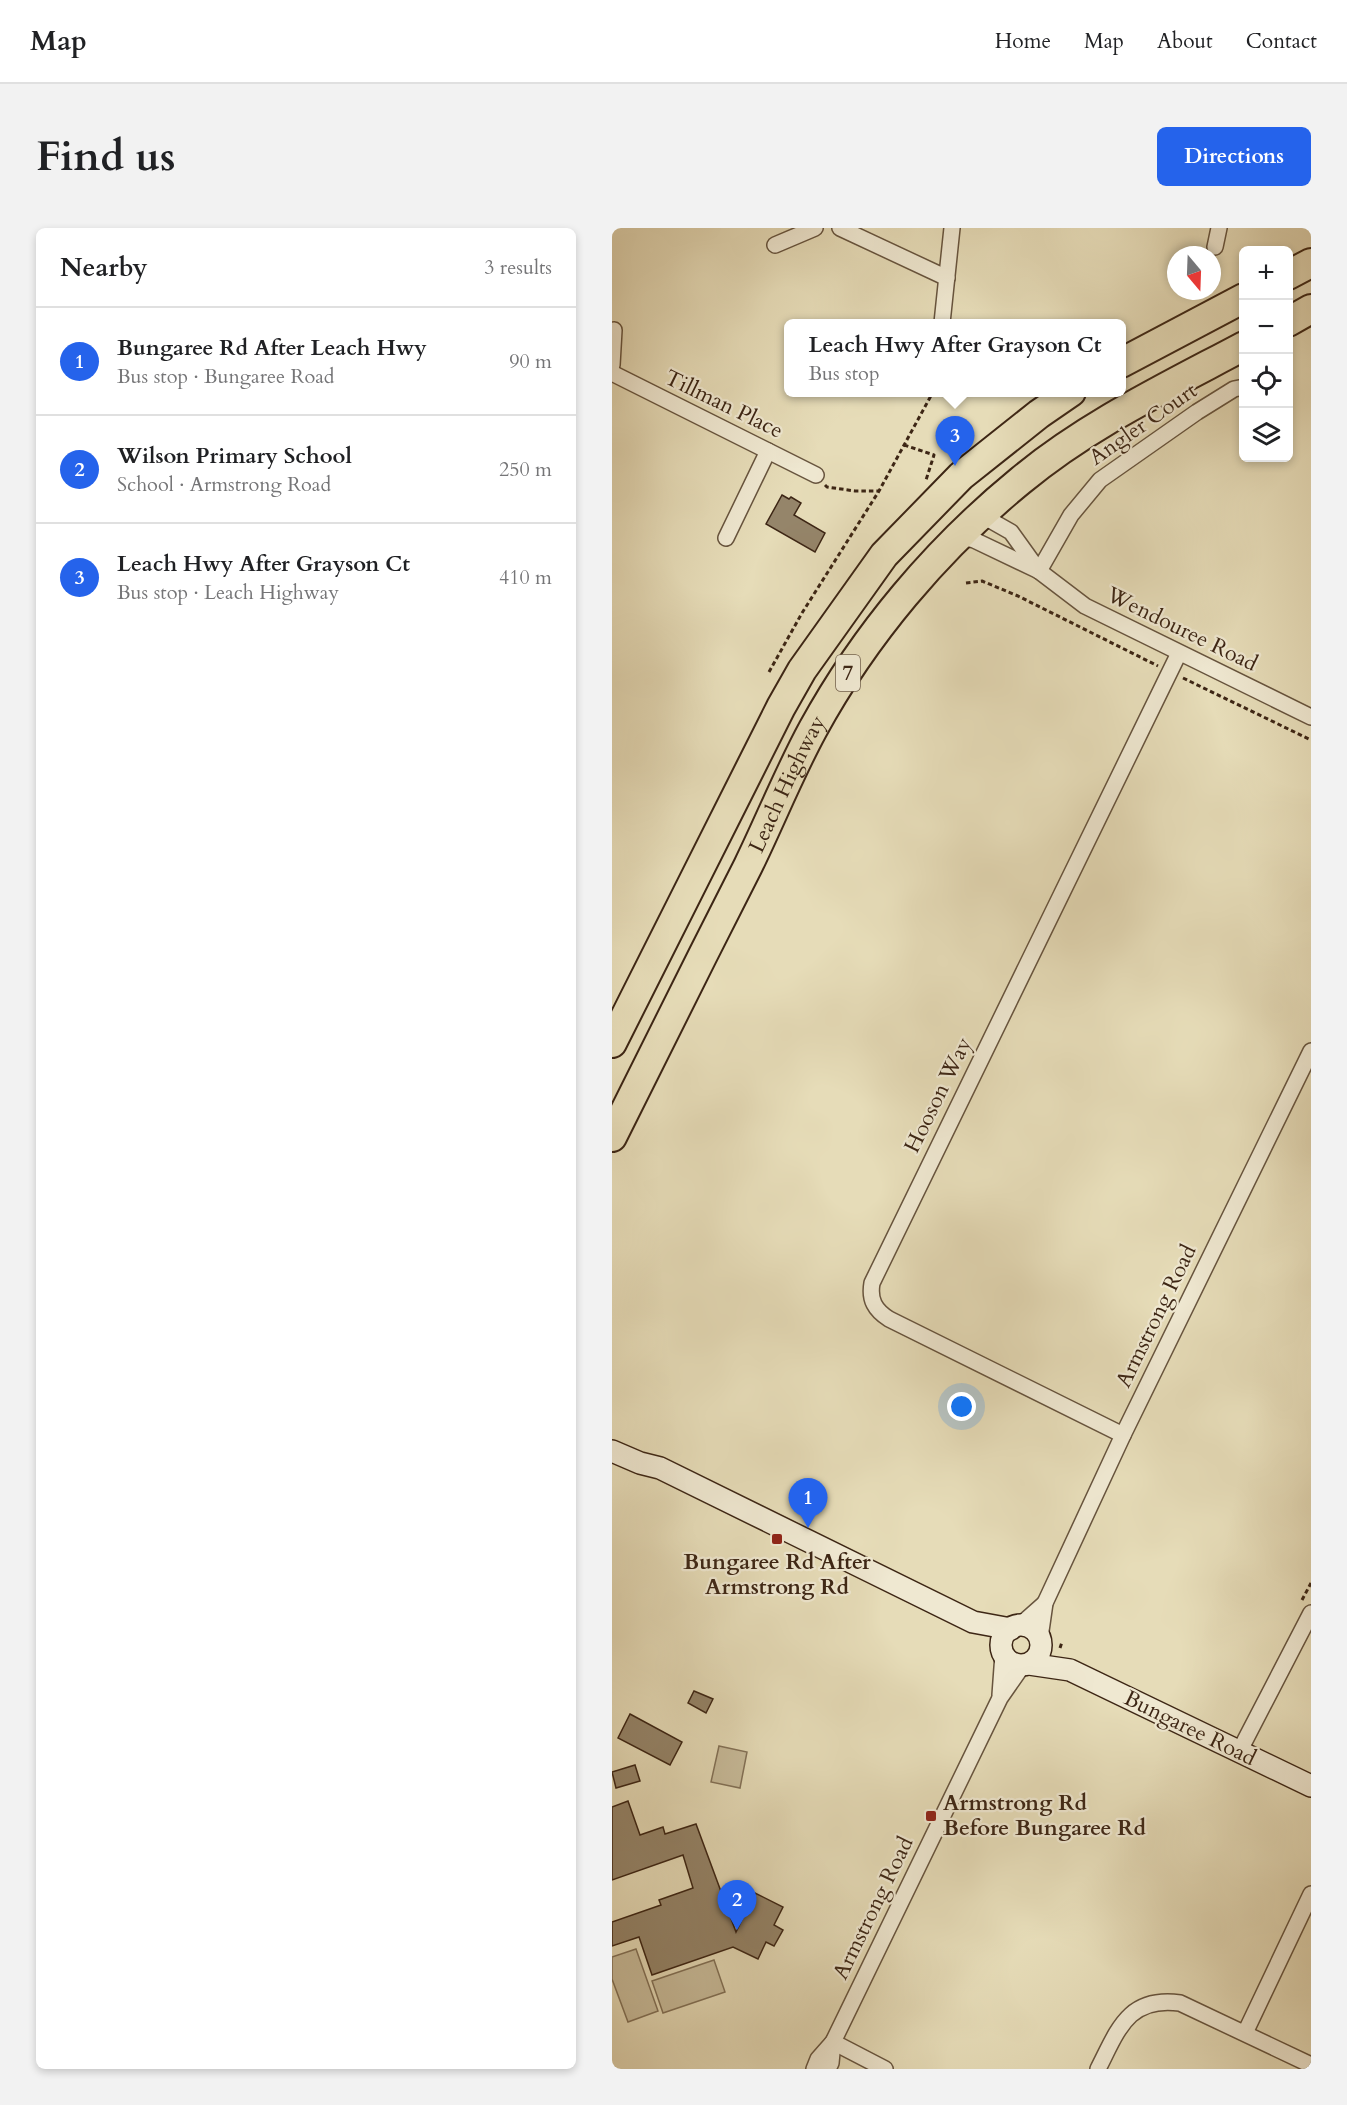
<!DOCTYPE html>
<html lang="en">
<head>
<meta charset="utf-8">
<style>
  :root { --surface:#fff; --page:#f2f2f2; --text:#202124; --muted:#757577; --line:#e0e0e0; --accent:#2563eb }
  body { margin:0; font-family:Cardo,serif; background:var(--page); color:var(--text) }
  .controls { position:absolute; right:18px; top:18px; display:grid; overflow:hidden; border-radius:9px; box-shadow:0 3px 9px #0003 }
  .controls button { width:54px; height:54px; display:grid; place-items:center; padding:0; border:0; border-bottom:2px solid var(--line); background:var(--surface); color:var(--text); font:30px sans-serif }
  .compass { position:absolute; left:555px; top:18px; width:54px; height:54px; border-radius:50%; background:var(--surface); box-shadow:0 3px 9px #0003; rotate:161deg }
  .you { position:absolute; left:350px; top:1179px; width:21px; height:21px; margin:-15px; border:4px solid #fff; border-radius:50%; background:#1a73e8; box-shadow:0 0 0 9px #1a73e833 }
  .badge { display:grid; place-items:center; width:39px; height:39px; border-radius:50%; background:var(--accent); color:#fff; font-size:20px; font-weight:700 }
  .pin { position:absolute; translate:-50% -50px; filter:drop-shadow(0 2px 3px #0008) }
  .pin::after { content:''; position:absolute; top:32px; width:21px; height:18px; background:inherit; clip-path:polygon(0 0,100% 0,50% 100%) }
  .popup { position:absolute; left:172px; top:91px; width:342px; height:78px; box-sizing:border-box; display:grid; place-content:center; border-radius:9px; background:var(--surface); filter:drop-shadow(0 2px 4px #0005); font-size:20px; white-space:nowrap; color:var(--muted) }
  .popup b { font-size:22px; color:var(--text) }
  .popup::after { content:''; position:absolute; left:50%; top:100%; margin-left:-12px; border:12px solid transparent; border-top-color:var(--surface) }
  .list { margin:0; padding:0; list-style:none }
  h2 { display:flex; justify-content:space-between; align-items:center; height:78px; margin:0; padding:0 24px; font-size:26px }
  h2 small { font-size:20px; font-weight:400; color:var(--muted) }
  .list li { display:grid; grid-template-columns:39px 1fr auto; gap:18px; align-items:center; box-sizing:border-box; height:108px; padding:0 24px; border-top:2px solid var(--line) }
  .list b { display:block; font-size:22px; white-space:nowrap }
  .list p { margin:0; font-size:20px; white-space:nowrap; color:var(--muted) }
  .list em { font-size:20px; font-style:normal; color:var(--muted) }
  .icon { flex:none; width:33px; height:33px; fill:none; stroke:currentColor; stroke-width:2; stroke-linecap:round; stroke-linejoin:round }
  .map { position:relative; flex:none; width:699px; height:1841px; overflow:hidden; border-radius:9px }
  header { display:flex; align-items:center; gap:36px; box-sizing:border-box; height:84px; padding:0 30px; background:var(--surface); border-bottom:2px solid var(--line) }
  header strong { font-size:28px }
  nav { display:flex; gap:33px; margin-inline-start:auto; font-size:21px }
  .intro { display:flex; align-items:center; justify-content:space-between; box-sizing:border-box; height:144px; padding:0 36px }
  h1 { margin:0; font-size:42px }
  .button { padding:15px 27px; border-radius:9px; background:var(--accent); color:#fff; font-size:21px; font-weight:700 }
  main { display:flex; gap:36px; padding:0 36px }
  aside { flex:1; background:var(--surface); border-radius:9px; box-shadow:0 3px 9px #0003 }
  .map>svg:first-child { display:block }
  .green { fill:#c9bd9c; stroke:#837258; stroke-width:1.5 }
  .building { fill:#95856a; stroke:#3d2615; stroke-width:1.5 }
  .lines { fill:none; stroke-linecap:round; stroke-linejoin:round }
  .street-casing { stroke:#67543e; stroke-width:18 }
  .secondary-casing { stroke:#3d2615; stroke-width:24 }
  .highway-casing { stroke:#3d2615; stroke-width:32 }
  .path { stroke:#3d2615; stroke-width:3; stroke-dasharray:4.5 3; stroke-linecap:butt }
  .street { stroke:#efe8d1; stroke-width:15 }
  .secondary { stroke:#efe8d1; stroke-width:21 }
  .highway { stroke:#e6dcb8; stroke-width:28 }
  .poi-dot { fill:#8f2418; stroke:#efe8d1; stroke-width:2 }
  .labels { text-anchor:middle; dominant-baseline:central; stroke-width:4.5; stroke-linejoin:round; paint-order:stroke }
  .shield { fill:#efe8d1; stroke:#72604d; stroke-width:1.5 }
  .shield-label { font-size:21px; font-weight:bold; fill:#3d2615 }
  .street-label { font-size:22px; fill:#3d2615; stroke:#efe8d1 }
  .poi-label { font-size:22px; font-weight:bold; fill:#3d2615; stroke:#efe8d1 }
</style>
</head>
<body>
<header>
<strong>Map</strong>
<nav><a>Home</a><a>Map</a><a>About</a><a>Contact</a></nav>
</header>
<div class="intro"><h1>Find us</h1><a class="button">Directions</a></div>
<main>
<aside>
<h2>Nearby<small>3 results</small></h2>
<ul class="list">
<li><span class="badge">1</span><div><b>Bungaree Rd After Leach Hwy</b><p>Bus stop · Bungaree Road</p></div><em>90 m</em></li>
<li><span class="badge">2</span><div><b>Wilson Primary School</b><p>School · Armstrong Road</p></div><em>250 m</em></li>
<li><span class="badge">3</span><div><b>Leach Hwy After Grayson Ct</b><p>Bus stop · Leach Highway</p></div><em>410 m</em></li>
</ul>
</aside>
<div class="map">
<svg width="699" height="1841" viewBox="0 0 699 1841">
  <rect width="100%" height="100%" fill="#e6dcb8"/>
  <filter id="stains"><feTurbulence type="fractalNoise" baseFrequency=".00333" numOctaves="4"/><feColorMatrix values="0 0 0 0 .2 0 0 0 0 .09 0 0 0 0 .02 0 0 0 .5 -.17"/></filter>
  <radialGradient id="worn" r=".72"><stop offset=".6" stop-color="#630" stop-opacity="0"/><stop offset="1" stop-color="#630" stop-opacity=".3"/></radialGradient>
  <g class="green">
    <polygon points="107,1518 135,1524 128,1560 99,1554"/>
    <polygon points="24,1721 46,1783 16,1794 0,1751 0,1729"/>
    <polygon points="102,1732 113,1764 51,1785 40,1753"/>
  </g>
  <g class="building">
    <polygon points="170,267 177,271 179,269 189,275 182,287 213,305 203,324 154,296"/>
    <polygon points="82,1463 101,1471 94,1485 76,1475"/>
    <polygon points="18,1486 70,1514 58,1537 6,1510"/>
    <polygon points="23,1537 28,1553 4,1560 0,1544"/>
    <polygon points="16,1573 28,1607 51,1599 53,1606 84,1596 124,1704 143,1665 171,1679 162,1697 171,1702 162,1718 154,1714 146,1731 121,1719 40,1747 27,1709 0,1718 0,1694 49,1677 47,1672 81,1660 71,1627 0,1652 0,1579"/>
  </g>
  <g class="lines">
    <g class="street-casing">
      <g id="street">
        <polyline points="228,0 335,50"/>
        <polyline points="163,17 203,0"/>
        <polyline points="603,19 607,0"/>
        <polyline points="330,95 340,0"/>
        <polyline points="0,137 2,102"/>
        <polyline points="0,145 204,247"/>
        <polyline points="369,287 399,304 427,343 473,378 699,489"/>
        <polyline points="346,308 362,312 427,343"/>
        <polyline points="114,310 156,223"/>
        <polyline points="427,343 459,287 488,252 585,184 622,161 632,159"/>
        <path d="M511 1207 277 1091C263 1082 257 1072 260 1055L567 425"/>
        <polyline points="407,1398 433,1375"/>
        <polyline points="428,1410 433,1375 511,1207 699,823"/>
        <polyline points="388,1467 391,1426"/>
        <polyline points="627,1524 699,1385"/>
        <polyline points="633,1805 699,1666"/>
        <polyline points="221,1814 273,1841"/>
        <polyline points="202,1841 206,1831 221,1814 388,1470 411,1437"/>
        <polyline points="216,1841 219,1835 221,1814"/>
        <path d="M486 1841C506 1802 516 1768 568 1775L699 1837"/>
      </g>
    </g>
    <g class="secondary-casing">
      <g id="secondary">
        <polyline points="0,1223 28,1235 48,1240 361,1394 399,1401"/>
        <circle cx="409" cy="1417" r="20"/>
        <polyline points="417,1436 458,1442 699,1558"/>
      </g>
    </g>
    <g class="highway-casing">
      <g id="highway">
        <polyline points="676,47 699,35"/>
        <polyline points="676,94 699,81"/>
        <polyline points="509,135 632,70"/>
        <polyline points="0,815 169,479 190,442 272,327 349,248 427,186 459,164"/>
        <path id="s1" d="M0 909C45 819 90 728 136 638 158 593 177 545 201 501 253 406 325 321 408 253 475 197 555 159 632 118"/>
      </g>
    </g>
    <g class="path">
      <polyline points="292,217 322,227 314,252"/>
      <polyline points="213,257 215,259 243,263 267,263"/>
      <polyline points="354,355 370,353 406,368 546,438"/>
      <polyline points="157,444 190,385 267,263 321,164"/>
      <polyline points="571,450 699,512"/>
      <polyline points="690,1372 699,1355"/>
      <polyline points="448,1420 450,1414"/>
    </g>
    <use href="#street" class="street"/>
    <use href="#secondary" class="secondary"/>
    <use href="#highway" class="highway"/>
  </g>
  <g class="poi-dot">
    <rect x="159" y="1305" width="12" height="12" rx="3"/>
    <rect x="313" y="1582" width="12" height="12" rx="3"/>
  </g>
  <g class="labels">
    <rect class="shield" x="224" y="427" width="24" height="36" rx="4.5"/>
    <g class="shield-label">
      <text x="236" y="445">7</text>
    </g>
    <g class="street-label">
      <text transform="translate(112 176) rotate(26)">Tillman Place</text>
      <text transform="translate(531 196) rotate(-35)">Angler Court</text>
      <text transform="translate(570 401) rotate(26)">Wendouree Road</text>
      <text stroke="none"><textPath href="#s1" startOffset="394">Leach Highway</textPath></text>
      <text transform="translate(326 867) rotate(-64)">Hooson Way</text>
      <text transform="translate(544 1088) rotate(-64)">Armstrong Road</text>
      <text transform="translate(578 1500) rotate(26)">Bungaree Road</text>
      <text transform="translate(261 1680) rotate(-64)">Armstrong Road</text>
    </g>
    <g class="poi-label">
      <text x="165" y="1334">Bungaree Rd After<tspan x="165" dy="25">Armstrong Rd</tspan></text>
      <text x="331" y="1575" text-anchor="start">Armstrong Rd<tspan x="331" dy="25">Before Bungaree Rd</tspan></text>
    </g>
  </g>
  <rect width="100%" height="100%" filter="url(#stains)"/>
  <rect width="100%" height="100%" fill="url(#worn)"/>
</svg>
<div class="controls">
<button>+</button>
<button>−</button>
<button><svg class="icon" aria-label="locate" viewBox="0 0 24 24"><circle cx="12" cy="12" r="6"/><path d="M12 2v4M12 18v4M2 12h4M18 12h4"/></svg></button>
<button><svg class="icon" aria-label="layers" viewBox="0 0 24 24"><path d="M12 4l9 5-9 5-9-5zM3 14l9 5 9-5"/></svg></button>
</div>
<svg class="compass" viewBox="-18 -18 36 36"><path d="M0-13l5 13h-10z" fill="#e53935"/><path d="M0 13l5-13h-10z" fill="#757577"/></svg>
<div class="you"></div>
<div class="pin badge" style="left:196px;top:1300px">1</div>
<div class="pin badge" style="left:125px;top:1702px">2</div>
<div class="pin badge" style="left:343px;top:238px">3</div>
<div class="popup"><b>Leach Hwy After Grayson Ct</b>Bus stop</div>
</div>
</main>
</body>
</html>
